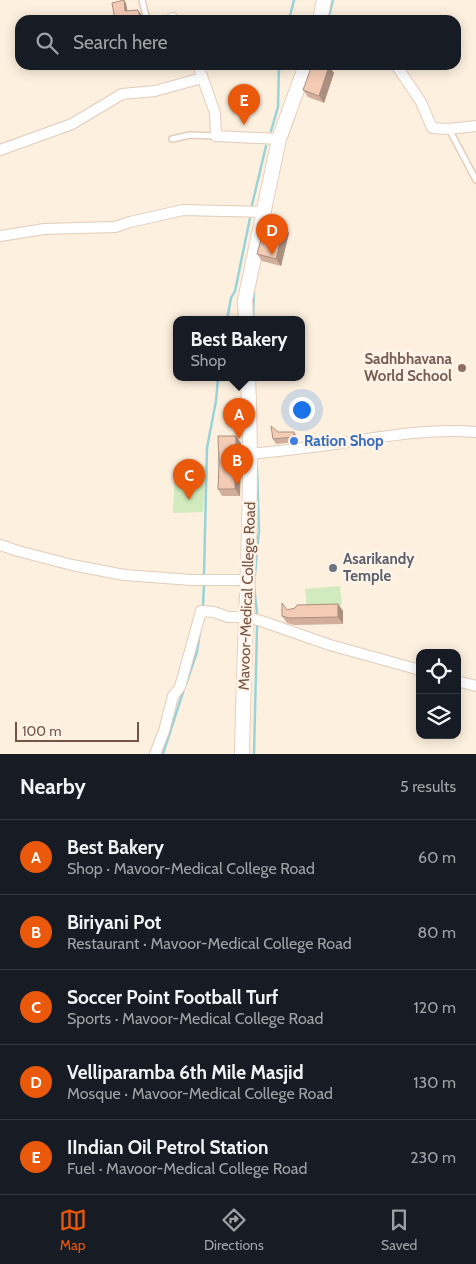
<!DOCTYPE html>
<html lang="en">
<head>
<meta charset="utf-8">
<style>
  :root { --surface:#171b24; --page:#20242c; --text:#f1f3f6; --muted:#9ea1a6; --line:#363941; --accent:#ea580c }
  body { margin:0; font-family:Cabin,sans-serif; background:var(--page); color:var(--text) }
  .controls { position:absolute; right:15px; bottom:15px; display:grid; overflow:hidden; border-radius:10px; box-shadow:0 2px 12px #0003 }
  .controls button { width:45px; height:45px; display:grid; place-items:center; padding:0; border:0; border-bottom:1px solid var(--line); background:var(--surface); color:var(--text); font:25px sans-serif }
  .scale { position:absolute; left:15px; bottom:12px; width:124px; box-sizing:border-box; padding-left:5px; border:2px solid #755446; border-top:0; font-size:14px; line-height:18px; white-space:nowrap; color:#755446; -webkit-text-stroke:4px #fff4e7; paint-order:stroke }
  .you { position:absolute; left:301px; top:409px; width:18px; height:18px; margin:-12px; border:4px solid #fff; border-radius:50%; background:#1a73e8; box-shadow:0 0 0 8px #1a73e833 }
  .badge { display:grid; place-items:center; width:32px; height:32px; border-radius:50%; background:var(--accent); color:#fff; font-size:16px; font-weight:700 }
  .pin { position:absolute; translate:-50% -41px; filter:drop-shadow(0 1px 2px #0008) }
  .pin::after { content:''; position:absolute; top:26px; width:18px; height:15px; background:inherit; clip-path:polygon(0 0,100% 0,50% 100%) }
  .popup { position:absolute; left:173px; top:316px; width:132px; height:65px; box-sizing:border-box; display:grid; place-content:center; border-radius:10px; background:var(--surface); filter:drop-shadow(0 1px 4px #0005); font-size:16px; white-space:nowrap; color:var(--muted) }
  .popup b { font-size:19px; color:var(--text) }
  .popup::after { content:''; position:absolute; left:50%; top:100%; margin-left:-10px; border:10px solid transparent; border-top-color:var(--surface) }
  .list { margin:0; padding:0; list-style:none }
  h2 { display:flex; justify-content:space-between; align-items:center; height:65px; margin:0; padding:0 20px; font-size:21px }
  h2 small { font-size:16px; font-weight:400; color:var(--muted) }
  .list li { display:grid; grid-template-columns:32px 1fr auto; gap:15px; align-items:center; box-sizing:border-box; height:75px; padding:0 20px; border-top:1px solid var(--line) }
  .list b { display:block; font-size:19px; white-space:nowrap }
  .list p { margin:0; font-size:16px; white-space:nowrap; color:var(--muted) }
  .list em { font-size:16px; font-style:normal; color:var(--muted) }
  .icon { flex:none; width:28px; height:28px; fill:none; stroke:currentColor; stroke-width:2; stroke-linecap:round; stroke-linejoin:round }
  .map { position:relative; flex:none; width:476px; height:754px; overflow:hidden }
  .search { position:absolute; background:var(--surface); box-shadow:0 2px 12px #0003; left:15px; right:15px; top:15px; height:55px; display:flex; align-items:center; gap:12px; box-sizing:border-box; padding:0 18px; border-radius:15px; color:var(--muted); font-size:19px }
  .sheet { height:440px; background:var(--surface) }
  nav { display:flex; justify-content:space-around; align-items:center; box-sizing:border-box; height:70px; border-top:1px solid var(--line); background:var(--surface); font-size:14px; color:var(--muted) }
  nav a { display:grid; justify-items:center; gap:2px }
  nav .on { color:var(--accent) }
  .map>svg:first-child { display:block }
  .green { fill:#d2ebbe }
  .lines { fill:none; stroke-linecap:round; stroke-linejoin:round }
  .stream { stroke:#99d3da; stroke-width:2.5 }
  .lane-casing { stroke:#e2ccbb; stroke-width:8 }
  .street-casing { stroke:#e2ccbb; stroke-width:12 }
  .secondary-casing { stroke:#e9cebb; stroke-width:16 }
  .lane { stroke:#fff; stroke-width:5 }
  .street { stroke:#fff; stroke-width:10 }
  .secondary { stroke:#fff; stroke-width:14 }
  .wall { fill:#d2af9d }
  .shaded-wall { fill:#ab8f7f }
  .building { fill:#f4ccb6; stroke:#ab8f7f }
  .education-dot { fill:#8d6e63; stroke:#fff4e7; stroke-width:2 }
  .shop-dot { fill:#3f7fe0; stroke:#fff4e7; stroke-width:2 }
  .worship-dot { fill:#6b7280; stroke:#fff4e7; stroke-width:2 }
  .labels { text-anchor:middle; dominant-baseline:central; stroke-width:5; stroke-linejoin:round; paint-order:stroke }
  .education-label { font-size:15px; font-weight:bold; fill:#785e54; stroke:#fff4e7; text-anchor:end }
  .shop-label { font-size:15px; font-weight:bold; fill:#366cbe; stroke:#fff4e7; text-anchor:start }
  .worship-label { font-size:15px; font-weight:bold; fill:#5b616d; stroke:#fff4e7; text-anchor:start }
  .street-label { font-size:15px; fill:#755446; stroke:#fff4e7 }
</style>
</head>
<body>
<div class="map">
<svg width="476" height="754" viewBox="0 0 476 754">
  <rect width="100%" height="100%" fill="#fdf0df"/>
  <g class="green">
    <polygon points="175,466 206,466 203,512 173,513"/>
    <polygon points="340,586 342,606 307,609 305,589"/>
  </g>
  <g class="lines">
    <g class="stream">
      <polyline points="289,20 294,0"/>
      <polyline points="328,20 333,0"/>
      <polyline points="271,131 278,107 279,65"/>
      <polyline points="285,142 295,115"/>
      <polyline points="252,205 266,146"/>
      <polyline points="253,319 254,292"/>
      <polyline points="227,320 231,298 235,291 250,218"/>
      <polyline points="257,467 259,530 254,585 257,613"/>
      <polyline points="204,574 207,448 216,401 218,378"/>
      <polyline points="203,605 204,585"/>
      <polyline points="186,684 197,652 200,631"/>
      <polyline points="163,754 184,689"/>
      <polyline points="254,754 257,627"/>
    </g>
    <g class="lane-casing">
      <g id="lane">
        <polyline points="142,0 147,20"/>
        <polyline points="449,129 476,180"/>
        <polyline points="172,139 190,135 216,136"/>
      </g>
    </g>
    <g class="street-casing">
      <g id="street">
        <polyline points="169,20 173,18 174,20"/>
        <polyline points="198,65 215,113 216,136 279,139"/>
        <polyline points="396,65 421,102 432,128 449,129 476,126"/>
        <polyline points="0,150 72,124 122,94 155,91 202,78"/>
        <polyline points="0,236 44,229 115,227 130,222 183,210 263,212"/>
        <path d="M250 454C279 451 307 448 335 444 381 437 429 428 476 432"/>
        <polyline points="0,545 18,551 72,565 124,575 192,580 248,580"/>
        <polyline points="457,681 476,686"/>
        <polyline points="155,754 164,731 173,696 180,687 201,611 214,612 228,617 246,617 261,621 330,645 420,670"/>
      </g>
    </g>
    <g class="secondary-casing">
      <g id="secondary">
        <polyline points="320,20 324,0"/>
        <polyline points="246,320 245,300 279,139 306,65"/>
        <path d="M242 754C244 629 254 503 248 378"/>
      </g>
    </g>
    <use href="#lane" class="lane"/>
    <use href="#street" class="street"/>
    <use href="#secondary" class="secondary"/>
  </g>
  <g class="wall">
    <polygon points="329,66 334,73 324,103 308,97 303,90"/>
    <polygon points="284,226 289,233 281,266 262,261 257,254"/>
    <polygon points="278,432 297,437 297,442 276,444 273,439"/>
    <polygon points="241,443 240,496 222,496 218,489"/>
    <polygon points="338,604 343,611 343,624 294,625 287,623 282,616 287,610"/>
  </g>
  <g class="shaded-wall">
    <polygon points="124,0 126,3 128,14 125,11"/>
    <polygon points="138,10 141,14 142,20 141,20"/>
    <polygon points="329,66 334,73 324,103 319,96"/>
    <polygon points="284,226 289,233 281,266 276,259"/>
    <polygon points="294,432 297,437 297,442 294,437"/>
    <polygon points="236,436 241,443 240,496 235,489"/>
    <polygon points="338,604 343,611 343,624 338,617"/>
  </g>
  <g class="building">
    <polygon points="124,0 125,11 138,10 141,20 130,20 129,19 115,20 112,3"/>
    <polygon points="312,65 323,65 329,66 319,96 303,90"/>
    <polygon points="266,221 284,226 276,259 257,254"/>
    <polygon points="271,426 278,432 294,432 294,437 273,439"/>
    <polygon points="218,436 236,436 235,489 218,489 219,463"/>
    <polygon points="282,603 287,610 295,608 297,605 338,604 338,617 289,618 282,616"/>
  </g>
  <circle class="education-dot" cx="462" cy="368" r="5"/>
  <circle class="shop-dot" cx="294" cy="441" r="5"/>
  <circle class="worship-dot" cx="333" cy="568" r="5"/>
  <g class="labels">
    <g class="education-label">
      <text x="452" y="359">Sadhbhavana<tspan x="452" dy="17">World School</tspan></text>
    </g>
    <g class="shop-label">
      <text x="304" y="441">Ration Shop</text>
    </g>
    <g class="worship-label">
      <text x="343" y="559">Asarikandy<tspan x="343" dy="17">Temple</tspan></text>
    </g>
    <g class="street-label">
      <text transform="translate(247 596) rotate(-88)">Mavoor-Medical College Road</text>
    </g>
  </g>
</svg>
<div class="controls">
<button><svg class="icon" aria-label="locate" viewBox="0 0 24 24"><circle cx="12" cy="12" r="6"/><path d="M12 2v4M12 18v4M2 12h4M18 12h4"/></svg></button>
<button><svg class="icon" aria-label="layers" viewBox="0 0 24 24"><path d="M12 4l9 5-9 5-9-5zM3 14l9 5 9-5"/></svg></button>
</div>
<div class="scale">100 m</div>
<div class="you"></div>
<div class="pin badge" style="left:239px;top:439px">A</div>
<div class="popup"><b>Best Bakery</b>Shop</div>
<div class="pin badge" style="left:237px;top:485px">B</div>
<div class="pin badge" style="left:189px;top:500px">C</div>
<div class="pin badge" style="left:272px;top:255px">D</div>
<div class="pin badge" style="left:244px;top:125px">E</div>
<div class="search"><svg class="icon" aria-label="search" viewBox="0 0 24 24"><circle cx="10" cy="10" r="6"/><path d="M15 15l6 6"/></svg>Search here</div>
</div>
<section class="sheet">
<h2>Nearby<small>5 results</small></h2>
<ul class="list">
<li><span class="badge">A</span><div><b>Best Bakery</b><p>Shop · Mavoor-Medical College Road</p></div><em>60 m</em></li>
<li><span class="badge">B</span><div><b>Biriyani Pot</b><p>Restaurant · Mavoor-Medical College Road</p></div><em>80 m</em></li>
<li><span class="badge">C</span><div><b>Soccer Point Football Turf</b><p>Sports · Mavoor-Medical College Road</p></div><em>120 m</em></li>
<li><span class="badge">D</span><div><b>Velliparamba 6th Mile Masjid</b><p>Mosque · Mavoor-Medical College Road</p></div><em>130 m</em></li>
<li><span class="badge">E</span><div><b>IIndian Oil Petrol Station</b><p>Fuel · Mavoor-Medical College Road</p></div><em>230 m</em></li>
</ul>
</section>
<nav>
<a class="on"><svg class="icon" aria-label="map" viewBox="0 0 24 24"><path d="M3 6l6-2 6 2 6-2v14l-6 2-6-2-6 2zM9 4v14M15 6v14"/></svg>Map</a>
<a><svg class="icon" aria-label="directions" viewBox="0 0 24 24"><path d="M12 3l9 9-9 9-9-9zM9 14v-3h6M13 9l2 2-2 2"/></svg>Directions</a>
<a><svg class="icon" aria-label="saved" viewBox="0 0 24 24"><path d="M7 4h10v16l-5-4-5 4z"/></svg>Saved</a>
</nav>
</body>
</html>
